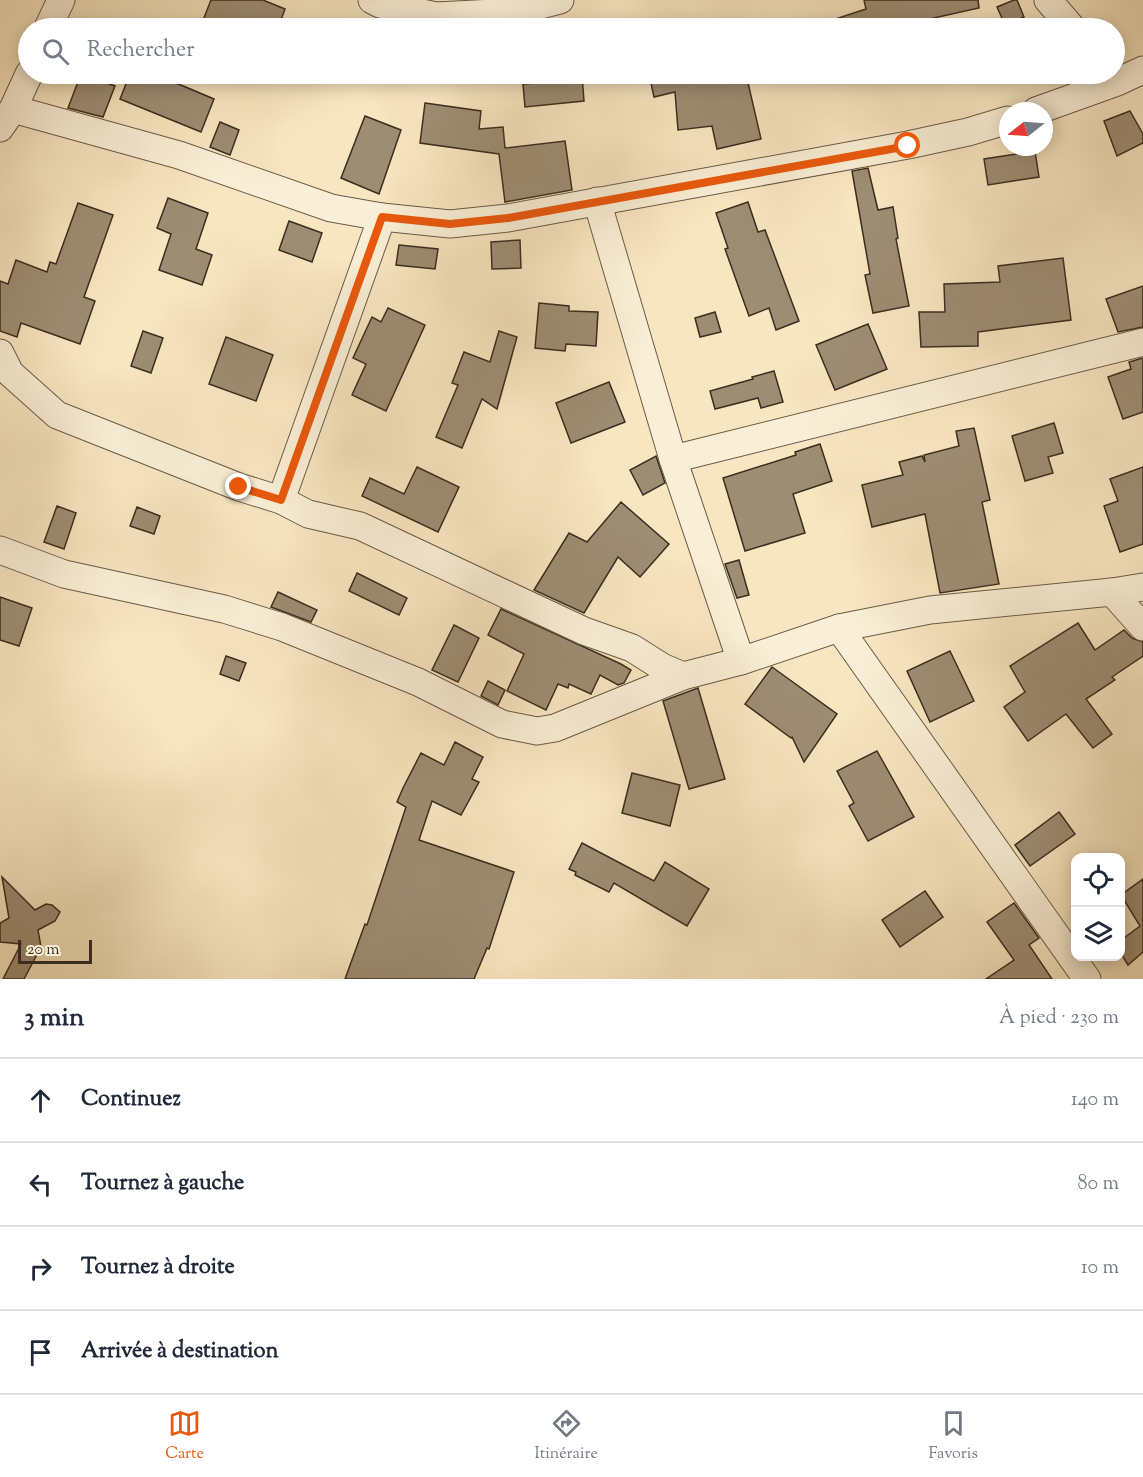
<!DOCTYPE html>
<html lang="fr">
<head>
<meta charset="utf-8">
<style>
  :root { --surface:#fff; --page:#f6f6f7; --text:#1f2937; --muted:#747a83; --line:#e0e1e3; --accent:#ea580c }
  body { margin:0; font-family:"Sorts Mill Goudy",serif; background:var(--page); color:var(--text) }
  .controls { position:absolute; right:18px; bottom:18px; display:grid; overflow:hidden; border-radius:12px; box-shadow:0 3px 15px #0003 }
  .controls button { width:54px; height:54px; display:grid; place-items:center; padding:0; border:0; border-bottom:2px solid var(--line); background:var(--surface); color:var(--text); font:30px sans-serif }
  .compass { position:absolute; left:999px; top:102px; width:54px; height:54px; border-radius:50%; background:var(--surface); box-shadow:0 3px 15px #0003; rotate:253deg }
  .scale { position:absolute; left:18px; bottom:15px; width:74px; box-sizing:border-box; padding-left:6px; border:3px solid #3b2d1f; border-top:0; font-size:16px; line-height:21px; white-space:nowrap; color:#3b2d1f; -webkit-text-stroke:4px #faefd6; paint-order:stroke }
  .stop { position:absolute; width:18px; height:18px; margin:-14px; border:4px solid #ea580c; border-radius:50%; background:#fff }
  .stop.end { background:#ea580c; border-color:#fff; box-shadow:0 2px 6px #0008 }
  .list { margin:0; padding:0; list-style:none }
  h2 { display:flex; justify-content:space-between; align-items:center; height:78px; margin:0; padding:0 24px; font-size:26px }
  h2 small { font-size:20px; font-weight:400; color:var(--muted) }
  .list li { display:grid; grid-template-columns:39px 1fr auto; gap:18px; align-items:center; box-sizing:border-box; height:84px; padding:0 24px; border-top:2px solid var(--line) }
  .list b { display:block; font-size:22px; white-space:nowrap }
  .list em { font-size:20px; font-style:normal; color:var(--muted) }
  .icon { flex:none; width:33px; height:33px; fill:none; stroke:currentColor; stroke-width:2; stroke-linecap:round; stroke-linejoin:round }
  .map { position:relative; flex:none; width:1143px; height:979px; overflow:hidden }
  .search { position:absolute; background:var(--surface); box-shadow:0 3px 15px #0003; left:18px; right:18px; top:18px; height:66px; display:flex; align-items:center; gap:15px; box-sizing:border-box; padding:0 21px; border-radius:33px; color:var(--muted); font-size:22px }
  .sheet { height:414px; background:var(--surface) }
  nav { display:flex; justify-content:space-around; align-items:center; box-sizing:border-box; height:84px; border-top:2px solid var(--line); background:var(--surface); font-size:16px; color:var(--muted) }
  nav a { display:grid; justify-items:center; gap:3px }
  nav .on { color:var(--accent) }
  .map>svg:first-child { display:block }
  .building { fill:#9d8d73; stroke:#3b2d1f; stroke-width:1.5 }
  .lines { fill:none; stroke-linecap:round; stroke-linejoin:round }
  .minor-casing { stroke:#6a5b47; stroke-width:29 }
  .minor { stroke:#faefd6; stroke-width:27 }
  .route { stroke:#ea580c; stroke-width:8 }
</style>
</head>
<body>
<div class="map">
<svg width="1143" height="979" viewBox="0 0 1143 979">
  <rect width="100%" height="100%" fill="#f8e6c0"/>
  <filter id="stains"><feTurbulence type="fractalNoise" baseFrequency=".00333" numOctaves="4"/><feColorMatrix values="0 0 0 0 .2 0 0 0 0 .09 0 0 0 0 .02 0 0 0 .5 -.17"/></filter>
  <radialGradient id="worn" r=".72"><stop offset=".6" stop-color="#630" stop-opacity="0"/><stop offset="1" stop-color="#630" stop-opacity=".3"/></radialGradient>
  <g class="building">
    <polygon points="211,0 263,0 285,9 278,28 200,28"/>
    <polygon points="864,0 978,0 979,8 889,28 820,28 820,24 866,9"/>
    <polygon points="1014,0 1017,0 1024,17 1005,25 997,7"/>
    <polygon points="81,74 115,86 103,117 68,108"/>
    <polygon points="130,74 172,74 169,80 214,99 201,132 120,99"/>
    <polygon points="562,74 582,74 584,101 525,107 523,84 563,81"/>
    <polygon points="649,74 746,74 761,139 717,149 712,126 678,130 675,92 654,97"/>
    <polygon points="425,103 481,111 479,129 503,127 505,148 565,141 572,190 505,202 499,154 420,143"/>
    <polygon points="1130,111 1143,134 1143,143 1117,156 1104,121"/>
    <polygon points="365,116 401,130 379,194 341,178"/>
    <polygon points="220,122 239,130 230,155 210,147"/>
    <polygon points="1035,151 1039,177 988,185 984,159"/>
    <polygon points="868,168 878,210 893,207 898,238 896,239 909,306 873,313 865,275 870,274 852,171"/>
    <polygon points="168,198 208,213 196,249 212,255 202,285 159,270 171,234 157,228"/>
    <polygon points="748,202 758,232 765,230 799,321 776,330 769,308 749,316 725,249 728,248 716,213"/>
    <polygon points="78,203 113,215 84,297 95,301 80,344 21,323 17,337 0,331 0,281 8,284 16,260 47,272 50,262 56,264"/>
    <polygon points="289,221 322,233 312,262 279,250"/>
    <polygon points="520,240 521,268 492,269 491,242"/>
    <polygon points="399,245 438,249 435,269 396,265"/>
    <polygon points="1063,258 1071,320 978,332 978,346 921,347 919,312 945,312 944,284 1000,282 998,266"/>
    <polygon points="1143,286 1143,327 1118,332 1106,299"/>
    <polygon points="539,303 569,306 569,311 598,312 596,346 566,344 565,351 535,348"/>
    <polygon points="388,308 425,325 386,411 352,395 366,364 353,358 372,317 381,322"/>
    <polygon points="715,312 721,332 700,337 695,318"/>
    <polygon points="868,324 887,369 835,390 816,345"/>
    <polygon points="143,331 163,338 151,373 131,366"/>
    <polygon points="499,331 517,337 497,409 482,399 462,448 436,437 458,385 452,383 464,352 490,362"/>
    <polygon points="226,337 273,355 256,401 209,384"/>
    <polygon points="1143,358 1143,412 1123,419 1108,377 1131,369 1129,362"/>
    <polygon points="774,371 783,402 761,408 758,398 715,409 710,391 753,379 752,377"/>
    <polygon points="609,382 625,422 571,443 556,403"/>
    <polygon points="1054,423 1063,453 1048,457 1053,473 1025,481 1012,436"/>
    <polygon points="974,428 990,500 982,502 999,584 940,593 925,514 872,527 862,485 903,475 899,462 922,456 925,462 924,455 959,446 956,431"/>
    <polygon points="820,444 832,481 793,494 805,533 745,551 723,478 796,455 795,452"/>
    <polygon points="656,456 665,483 643,495 630,470"/>
    <polygon points="417,467 459,487 438,532 362,496 370,478 404,494"/>
    <polygon points="1143,467 1143,544 1120,552 1104,506 1118,501 1110,479"/>
    <polygon points="621,502 669,544 640,577 618,557 584,613 534,590 569,533 587,542"/>
    <polygon points="57,506 76,513 64,549 44,542"/>
    <polygon points="137,507 160,516 154,534 130,526"/>
    <polygon points="739,560 749,595 737,598 725,564"/>
    <polygon points="357,573 407,598 399,615 349,591"/>
    <polygon points="278,592 317,610 311,622 271,607"/>
    <polygon points="0,597 32,608 19,646 0,640"/>
    <polygon points="501,609 621,664 631,670 624,683 618,685 600,675 591,694 569,684 568,688 558,684 546,710 507,691 524,654 488,635"/>
    <polygon points="1078,623 1095,650 1124,630 1132,638 1143,642 1143,656 1112,677 1115,680 1086,699 1112,734 1093,748 1066,714 1028,741 1004,707 1025,692 1010,666"/>
    <polygon points="454,625 479,638 458,682 432,670"/>
    <polygon points="950,651 974,701 930,722 907,671"/>
    <polygon points="226,656 246,663 239,681 220,674"/>
    <polygon points="772,667 837,714 804,762 792,737 791,738 745,704"/>
    <polygon points="488,681 505,690 498,705 481,696"/>
    <polygon points="698,688 725,779 689,789 663,701"/>
    <polygon points="455,742 483,757 472,779 479,782 461,815 432,801 419,840 514,872 489,949 487,948 474,979 345,979 365,924 367,925 406,807 397,802 403,788 421,753 444,765"/>
    <polygon points="877,751 914,817 868,841 849,806 854,803 837,771"/>
    <polygon points="632,773 680,785 670,826 622,813"/>
    <polygon points="1059,812 1075,834 1030,866 1015,845"/>
    <polygon points="582,843 654,881 665,862 709,889 687,926 614,883 609,892 575,875 576,872 569,869"/>
    <polygon points="2,877 35,910 46,904 52,905 60,912 55,921 38,930 41,947 24,979 3,979 21,944 0,942 0,923 9,918"/>
    <polygon points="1143,879 1143,952 1128,965 1120,952 1120,941 1140,926 1121,895"/>
    <polygon points="925,891 943,917 900,947 882,920"/>
    <polygon points="1014,903 1039,938 1029,945 1052,979 986,979 1014,960 987,922"/>
  </g>
  <g class="lines">
    <g class="minor-casing">
      <g id="minor">
        <polyline points="372,0 380,4 436,16 514,12 560,0"/>
        <polyline points="1048,0 1072,28"/>
        <polyline points="48,28 61,0"/>
        <polyline points="13,109 179,155 331,208 382,217 450,224 508,218 908,145 968,132 1008,120"/>
        <polyline points="1036,111 1117,82 1143,70"/>
        <polyline points="0,128 13,109 29,74"/>
        <polyline points="597,201 673,459 741,661"/>
        <polyline points="0,353 10,373 57,415 239,487 281,500 308,514 360,526 584,631 632,648 662,667 683,676"/>
        <polyline points="673,459 1143,342"/>
        <polyline points="281,500 382,217"/>
        <polyline points="0,550 64,574 224,609 282,627 418,682 502,724 537,731 555,728 683,676 741,661 839,628 930,610 1112,592 1143,587"/>
        <polyline points="1112,592 1143,627"/>
        <polyline points="839,628 1087,979"/>
      </g>
    </g>
    <use href="#minor" class="minor"/>
  </g>
  <g class="lines">
    <polyline class="route" points="239,487 281,500 382,217 450,224 508,218 908,146"/>
  </g>
  <rect width="100%" height="100%" filter="url(#stains)"/>
  <rect width="100%" height="100%" fill="url(#worn)"/>
</svg>
<div class="controls">
<button><svg class="icon" aria-label="locate" viewBox="0 0 24 24"><circle cx="12" cy="12" r="6"/><path d="M12 2v4M12 18v4M2 12h4M18 12h4"/></svg></button>
<button><svg class="icon" aria-label="layers" viewBox="0 0 24 24"><path d="M12 4l9 5-9 5-9-5zM3 14l9 5 9-5"/></svg></button>
</div>
<svg class="compass" viewBox="-18 -18 36 36"><path d="M0-13l5 13h-10z" fill="#e53935"/><path d="M0 13l5-13h-10z" fill="#747a83"/></svg>
<div class="scale">20 m</div>
<div class="stop" style="left:908px;top:146px"></div>
<div class="stop end" style="left:239px;top:487px"></div>
<div class="search"><svg class="icon" aria-label="search" viewBox="0 0 24 24"><circle cx="10" cy="10" r="6"/><path d="M15 15l6 6"/></svg>Rechercher</div>
</div>
<section class="sheet">
<h2>3 min<small>À pied · 230 m</small></h2>
<ul class="list">
<li><svg class="icon" aria-label="ahead" viewBox="0 0 24 24"><path d="M12 20V5M6 11l6-6 6 6"/></svg><div><b>Continuez</b></div><em>140 m</em></li>
<li><svg class="icon" aria-label="left" viewBox="0 0 24 24"><path d="M17 20v-9H6M10 6l-5 5 5 5"/></svg><div><b>Tournez à gauche</b></div><em>80 m</em></li>
<li><svg class="icon" aria-label="right" viewBox="0 0 24 24"><path d="M7 20v-9h11M14 6l5 5-5 5"/></svg><div><b>Tournez à droite</b></div><em>10 m</em></li>
<li><svg class="icon" aria-label="arrive" viewBox="0 0 24 24"><path d="M6 21V4h12l-3 4 3 4H6"/></svg><div><b>Arrivée à destination</b></div></li>
</ul>
</section>
<nav>
<a class="on"><svg class="icon" aria-label="map" viewBox="0 0 24 24"><path d="M3 6l6-2 6 2 6-2v14l-6 2-6-2-6 2zM9 4v14M15 6v14"/></svg>Carte</a>
<a><svg class="icon" aria-label="directions" viewBox="0 0 24 24"><path d="M12 3l9 9-9 9-9-9zM9 14v-3h6M13 9l2 2-2 2"/></svg>Itinéraire</a>
<a><svg class="icon" aria-label="saved" viewBox="0 0 24 24"><path d="M7 4h10v16l-5-4-5 4z"/></svg>Favoris</a>
</nav>
</body>
</html>
